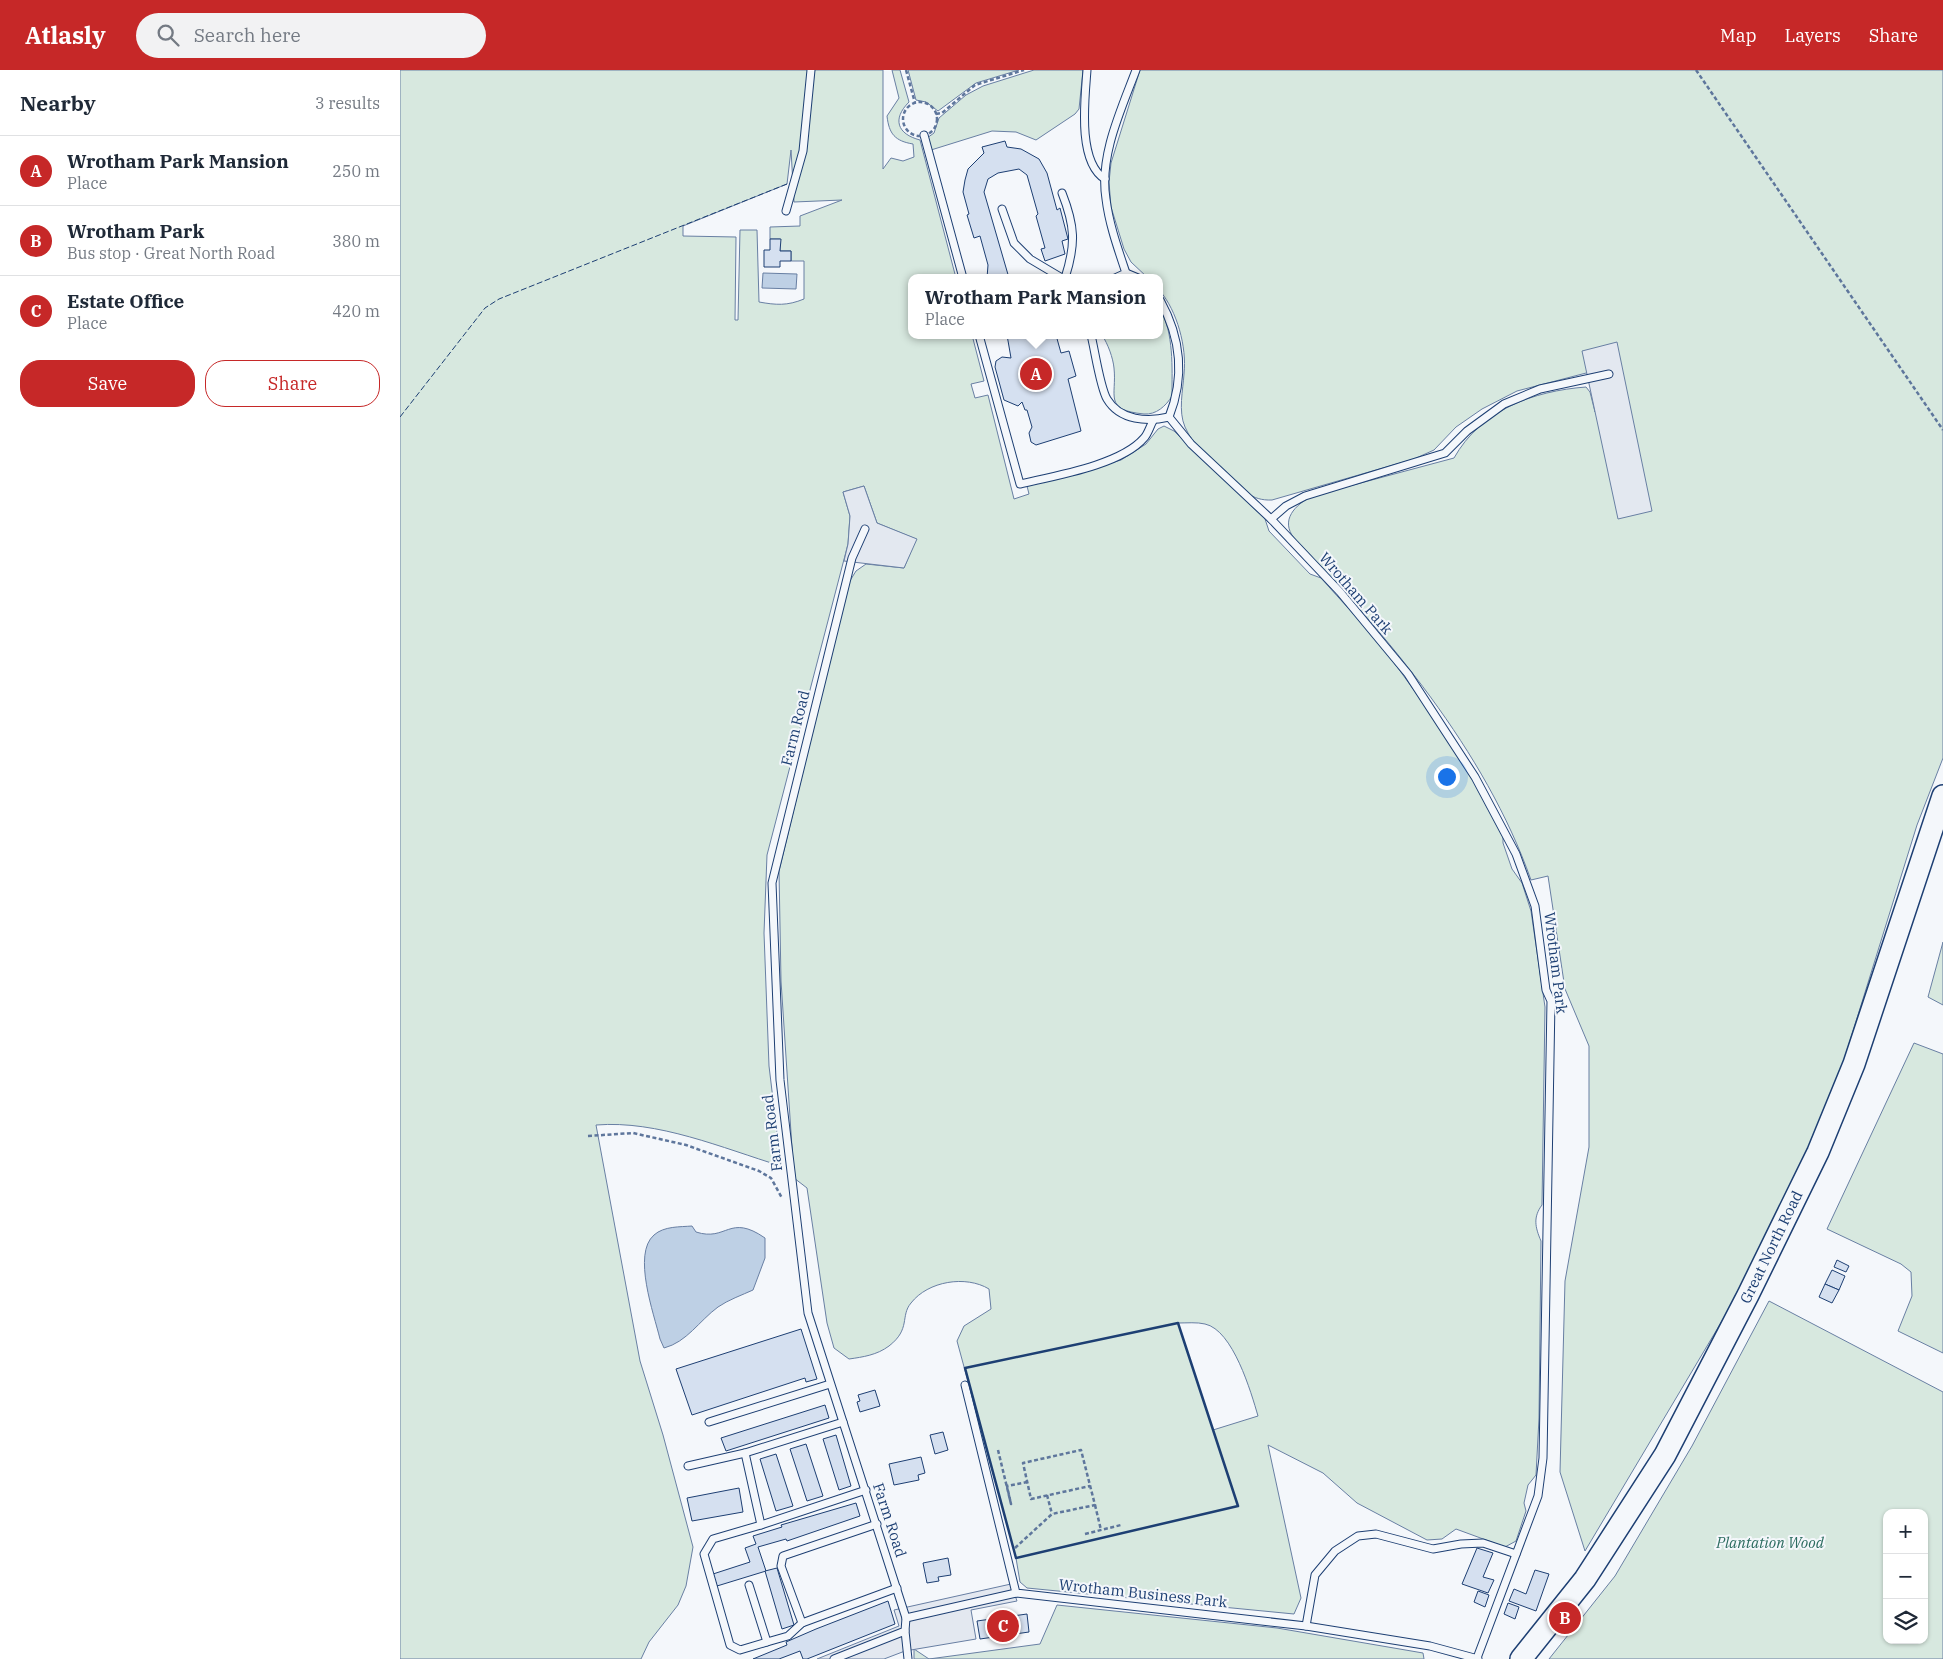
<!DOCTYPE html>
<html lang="en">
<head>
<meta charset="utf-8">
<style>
  :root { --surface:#fff; --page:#f2f2f3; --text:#1f2937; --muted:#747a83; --line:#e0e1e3; --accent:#c62828 }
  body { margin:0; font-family:"IBM Plex Serif",serif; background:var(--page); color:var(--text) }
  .controls { position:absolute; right:15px; bottom:15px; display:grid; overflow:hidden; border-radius:10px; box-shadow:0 1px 4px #0004 }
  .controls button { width:45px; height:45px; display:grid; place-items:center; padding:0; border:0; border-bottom:1px solid var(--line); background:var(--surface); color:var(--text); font:25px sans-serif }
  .you { position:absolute; left:1046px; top:706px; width:18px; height:18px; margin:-12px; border:4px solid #fff; border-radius:50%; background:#1a73e8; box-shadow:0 0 0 8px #1a73e833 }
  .badge { display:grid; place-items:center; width:32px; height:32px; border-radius:50%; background:var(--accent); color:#fff; font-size:16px; font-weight:700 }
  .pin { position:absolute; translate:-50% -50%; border:2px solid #fff; box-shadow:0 1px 5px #0006 }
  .popup { position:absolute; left:508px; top:204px; width:255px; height:65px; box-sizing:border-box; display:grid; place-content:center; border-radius:10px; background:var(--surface); filter:drop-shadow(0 1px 4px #0005); font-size:16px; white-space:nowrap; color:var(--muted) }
  .popup b { font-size:19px; color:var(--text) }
  .popup::after { content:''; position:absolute; left:50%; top:100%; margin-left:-10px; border:10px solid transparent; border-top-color:var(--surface) }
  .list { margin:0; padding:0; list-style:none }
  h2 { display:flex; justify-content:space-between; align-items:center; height:65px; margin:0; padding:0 20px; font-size:21px }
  h2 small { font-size:16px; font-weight:400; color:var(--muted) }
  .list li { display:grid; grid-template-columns:32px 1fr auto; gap:15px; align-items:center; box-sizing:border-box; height:70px; padding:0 20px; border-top:1px solid var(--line) }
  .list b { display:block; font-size:19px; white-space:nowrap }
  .list p { margin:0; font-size:16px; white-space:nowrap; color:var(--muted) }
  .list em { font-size:16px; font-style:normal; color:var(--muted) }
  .actions { display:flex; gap:10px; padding:15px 20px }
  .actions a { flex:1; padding:11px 0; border:1px solid var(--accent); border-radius:20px; text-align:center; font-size:18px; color:var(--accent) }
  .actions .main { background:var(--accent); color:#fff }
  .icon { flex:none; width:28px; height:28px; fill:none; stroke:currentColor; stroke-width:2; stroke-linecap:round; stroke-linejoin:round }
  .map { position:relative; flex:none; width:1543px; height:1589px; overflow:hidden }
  header { display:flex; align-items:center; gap:30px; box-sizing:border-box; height:70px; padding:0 25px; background:var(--accent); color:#fff }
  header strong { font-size:24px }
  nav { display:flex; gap:28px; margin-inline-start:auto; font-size:18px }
  .search { width:350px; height:45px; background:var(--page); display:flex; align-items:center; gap:12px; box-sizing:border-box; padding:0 18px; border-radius:28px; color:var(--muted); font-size:19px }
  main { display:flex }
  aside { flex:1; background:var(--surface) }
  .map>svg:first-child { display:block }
  .green { fill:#d7e8df; stroke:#687fa3; fill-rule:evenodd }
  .parking { fill:#e3e8f0; stroke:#687fa3 }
  .water { fill:#bed0e5; stroke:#687fa3 }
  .building { fill:#d5e0f0; stroke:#1d3f73 }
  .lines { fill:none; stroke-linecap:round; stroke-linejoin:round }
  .service-casing { stroke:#1d3f73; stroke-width:9 }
  .primary-casing { stroke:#1d3f73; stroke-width:24 }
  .path { stroke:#5e769c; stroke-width:2.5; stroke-dasharray:4 2.5; stroke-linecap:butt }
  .service { stroke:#f4f7fb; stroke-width:7 }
  .primary { stroke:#f4f7fb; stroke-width:21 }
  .fence { stroke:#1d3f73; stroke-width:1; stroke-dasharray:6 2.5; stroke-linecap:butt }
  .wall { stroke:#1d3f73; stroke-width:2.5 }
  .labels { text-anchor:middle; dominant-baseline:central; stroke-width:4; stroke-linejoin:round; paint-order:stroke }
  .street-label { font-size:15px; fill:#1d3f73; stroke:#f4f7fb }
  .park-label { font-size:15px; font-style:italic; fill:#2c6c60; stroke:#f4f7fb }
</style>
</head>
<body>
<header>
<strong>Atlasly</strong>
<div class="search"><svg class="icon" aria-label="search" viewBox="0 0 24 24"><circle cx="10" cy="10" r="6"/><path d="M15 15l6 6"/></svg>Search here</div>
<nav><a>Map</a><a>Layers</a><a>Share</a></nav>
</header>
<main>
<aside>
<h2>Nearby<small>3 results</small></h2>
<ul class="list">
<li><span class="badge">A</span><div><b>Wrotham Park Mansion</b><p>Place</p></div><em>250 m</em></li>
<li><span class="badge">B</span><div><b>Wrotham Park</b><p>Bus stop · Great North Road</p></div><em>380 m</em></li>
<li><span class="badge">C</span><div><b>Estate Office</b><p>Place</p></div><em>420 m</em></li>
</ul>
<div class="actions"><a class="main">Save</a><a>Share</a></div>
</aside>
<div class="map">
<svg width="1543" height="1589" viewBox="0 0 1543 1589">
  <rect width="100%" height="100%" fill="#f4f7fb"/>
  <g class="green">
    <path d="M0 0H483V99L491 88 503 91 514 87 513 74C495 71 489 64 487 46L499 28 492 0H500L509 32C492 49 497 64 520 70L556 208H512V265H572L584 311 571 314 575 328 588 325 614 429 629 424 627 416 721 390 746 374 758 359 764 356 774 361 865 449 869 461 910 504 921 508C941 531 963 553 982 577 1027 635 1067 698 1103 762V773L1112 799 1122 813 1131 841 1145 937 1142 1135C1133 1147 1135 1157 1141 1171L1139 1348 1136 1405 1128 1415 1124 1433 1126 1441 1116 1471 1105 1477 1056 1459 1042 1469 1027 1470 957 1433 923 1403 868 1375 901 1528 894 1544 627 1518 620 1512 616 1488 557 1271 564 1256 591 1239 589 1219C566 1205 528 1211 511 1233 500 1246 511 1259 489 1276 477 1285 463 1287 449 1289L434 1278 427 1253 407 1118 394 1108 381 911 379 801 448 514 456 501 466 494 504 498 516 469 477 453 464 416 443 422 450 446 448 474 367 785 364 863 369 996 381 1096C322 1078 258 1050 196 1055L240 1291 263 1365 293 1477 286 1516 278 1535 249 1572 241 1589H0ZM391 80 394 132 442 130 400 146V156L370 157V169H380V181H391V191H404V229C387 236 376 235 359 232L357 160H340L338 250H335L336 167 283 166V156L387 114ZM778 1253C787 1253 797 1252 805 1254 833 1260 851 1322 858 1346L813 1360Z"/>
    <polygon points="508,0 619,0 576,13 538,41 526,32 516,30"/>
    <polygon points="634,0 683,0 679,39 675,44 636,70 616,62 592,61 531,80 527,68 534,63 539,48 566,25 583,16"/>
    <path d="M740 0H1543V688L1517 755 1444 990 1411 1080 1341 1219 1185 1481 1160 1402 1165 1211 1189 1077V976L1165 919 1148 806 1131 810C1085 680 988 566 894 468 880 450 895 435 912 426L1054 388C1081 340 1133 321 1186 317L1190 322 1195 342 1190 302 1117 321 1082 339 1056 357 1034 380 1014 389 872 430C851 431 842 419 828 406 813 392 793 376 785 357 778 341 783 320 784 304 787 277 777 241 760 221V208H748L731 192 724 179 711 137 709 112 711 93Z"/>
    <path d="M760 238C774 264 772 297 772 326 766 336 756 345 744 344 703 340 717 326 714 298 713 288 708 274 702 265H760Z"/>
    <polygon points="1543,872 1543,935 1528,927"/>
    <polygon points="1514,973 1543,984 1543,1283 1498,1261 1512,1226 1511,1202 1501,1194 1427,1159"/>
    <path d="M1369 1231 1543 1322V1589H1149L1215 1506 1292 1376ZM1487 1443H1524V1570H1487Z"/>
    <polygon points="657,1535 877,1558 1023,1583 1024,1589 514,1589 514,1579 529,1589 640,1574"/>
  </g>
  <g class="parking">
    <polygon points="1217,272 1252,441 1218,449 1182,281"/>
    <polygon points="464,416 477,453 517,469 504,498 444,491 448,474 450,446 443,422"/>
    <polygon points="611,1514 617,1531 571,1540 576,1569 505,1581 484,1589 417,1589 499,1556 494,1540"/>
  </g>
  <g class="water">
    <polygon points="363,203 397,204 396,219 362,218"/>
    <path d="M292 1156 296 1162C327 1172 329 1143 365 1168V1188L353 1220C342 1225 328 1230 318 1237 299 1251 287 1272 264 1278L260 1269C254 1244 232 1184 254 1165 264 1156 280 1157 292 1156Z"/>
  </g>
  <g class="building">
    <polygon points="605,71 607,77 621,79 639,89 647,103 657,140 660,138 668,169 662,171 665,184 645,191 641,179 645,178 636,146 638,144 627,105 619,99 598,103 588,109 584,122 609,208 587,208 588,195 580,166 574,168 567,145 569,144 563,122 565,110 568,99 584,83 582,77"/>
    <polygon points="370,169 381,169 380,181 391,181 391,191 380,191 380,197 364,197 364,180 370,180"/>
    <polygon points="607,265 656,265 661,283 669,281 676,306 668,309 681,361 636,375 631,372 629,363 632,357 627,340 625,340 622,332 618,336 604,330 595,297 596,291 602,287 611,288"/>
    <polygon points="1437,1190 1449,1196 1446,1202 1434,1197"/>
    <polygon points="1432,1200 1445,1206 1439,1220 1425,1214"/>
    <polygon points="1425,1214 1439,1220 1432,1233 1419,1227"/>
    <polygon points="401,1259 417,1309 406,1312 405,1308 292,1345 276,1299"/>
    <polygon points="475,1320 480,1336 460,1342 457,1332 460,1331 458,1325"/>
    <polygon points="425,1335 429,1348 326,1381 321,1368"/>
    <polygon points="543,1362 548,1380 535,1384 530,1365"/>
    <polygon points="436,1365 451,1416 439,1420 423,1369"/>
    <polygon points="406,1374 423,1426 407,1431 390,1379"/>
    <polygon points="376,1384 393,1436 376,1441 360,1389"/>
    <polygon points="521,1387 525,1403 518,1405 519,1410 494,1415 489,1394"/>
    <polygon points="339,1418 343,1442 292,1451 287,1428"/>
    <polygon points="456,1433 460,1446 387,1471 386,1469 358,1477 366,1501 317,1516 313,1504 350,1492 345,1478 356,1474 353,1466 382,1457 381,1455"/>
    <polygon points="1077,1478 1093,1483 1083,1507 1094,1510 1088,1523 1062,1514"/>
    <polygon points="548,1488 551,1505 538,1507 539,1511 527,1513 523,1493"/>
    <polygon points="377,1498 394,1555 382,1559 365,1501"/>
    <polygon points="1135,1500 1149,1504 1136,1541 1109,1531 1114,1519 1126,1524"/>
    <polygon points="1078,1521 1089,1525 1085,1537 1074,1532"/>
    <polygon points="488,1531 495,1554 407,1589 403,1589 400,1581 379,1589 353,1589 387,1575 386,1572 416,1559"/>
    <polygon points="1108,1533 1119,1537 1115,1549 1104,1544"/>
    <polygon points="627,1544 629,1562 580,1569 577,1551"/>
  </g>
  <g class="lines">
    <g class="service-casing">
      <g id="service">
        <path d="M687 0C685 28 677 92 705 109"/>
        <polyline points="524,65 563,208"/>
        <path d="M662 123C675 156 676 174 665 208"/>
        <polyline points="602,139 614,173 630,189 662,208"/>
        <polyline points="386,141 403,81 411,0"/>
        <polyline points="726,203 738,208"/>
        <path d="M715 208 726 203C718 179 709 154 706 129 699 86 721 40 736 0"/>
        <path d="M760 230C781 268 785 307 769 347"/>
        <path d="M579 265 620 414C654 406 721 395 744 368 748 364 750 356 753 351"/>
        <path d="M691 265C695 281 700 317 707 329 720 351 748 352 769 347L791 374 871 449 940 522 1008 604 1075 707 1116 784 1135 836 1146 920 1151 931 1143 1388 1138 1426 1077 1588"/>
        <polyline points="871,449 886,436 905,426 1045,383 1067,361 1104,334 1140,319 1209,304"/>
        <polyline points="465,459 452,488 372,813 380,1010 408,1243 506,1548 616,1523"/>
        <polyline points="565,1315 616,1523 906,1556 1030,1576 1078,1589"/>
        <polyline points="309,1352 430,1314"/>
        <polyline points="345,1383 361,1455 313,1469 304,1484 330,1575 340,1580 367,1572 349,1515"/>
        <polyline points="288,1396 345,1383 443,1352"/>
        <polyline points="361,1455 466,1420"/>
        <polyline points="402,1553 381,1496 383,1486 477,1454"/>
        <polyline points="906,1556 915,1505 935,1481 958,1466 976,1464 1033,1479 1061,1474 1083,1473 1116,1484"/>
        <polyline points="505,1561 508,1589"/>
        <polyline points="367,1572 388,1566 402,1553 497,1518"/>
        <polyline points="434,1589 505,1561 506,1548"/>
      </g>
    </g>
    <g class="primary-casing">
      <polyline id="primary" points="1121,1589 1185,1509 1265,1385 1348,1225 1418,1082 1454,994 1543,726"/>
    </g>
    <g class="path">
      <polyline points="506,0 515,33"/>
      <polyline points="1296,0 1543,360"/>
      <circle cx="520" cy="49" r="17"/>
      <polyline points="536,44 542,43 575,15 624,0"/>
      <polyline points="188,1066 233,1063 286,1075 359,1101 371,1108 382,1128"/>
      <polyline points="598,1380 611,1434 607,1416 627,1412"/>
      <polyline points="647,1425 652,1444"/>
      <polyline points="695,1435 701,1460"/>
      <polyline points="685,1464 721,1455"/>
      <polyline points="615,1478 652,1444 695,1435 681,1380 623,1393 631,1429 690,1416"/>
    </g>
    <use href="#service" class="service"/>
    <use href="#primary" class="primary"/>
    <polyline class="fence" points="0,347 85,238 99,229 387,114"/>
    <polygon class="wall" points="778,1253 838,1436 616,1488 565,1298"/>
  </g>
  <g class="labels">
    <g class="street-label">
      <text transform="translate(956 523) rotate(49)">Wrotham Park</text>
      <text transform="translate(395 658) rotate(-76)">Farm Road</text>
      <text transform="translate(1156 893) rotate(83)">Wrotham Park</text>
      <text transform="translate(372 1063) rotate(-97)">Farm Road</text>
      <text transform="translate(1371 1177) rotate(-64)">Great North Road</text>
      <text transform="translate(490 1450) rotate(72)">Farm Road</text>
      <text transform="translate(743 1523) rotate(6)">Wrotham Business Park</text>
    </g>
    <g class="park-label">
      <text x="1370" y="1472">Plantation Wood</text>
    </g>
  </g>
</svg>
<div class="controls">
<button>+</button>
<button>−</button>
<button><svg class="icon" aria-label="layers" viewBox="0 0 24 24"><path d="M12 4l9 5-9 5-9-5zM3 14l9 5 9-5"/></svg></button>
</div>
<div class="you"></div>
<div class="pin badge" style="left:636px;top:304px">A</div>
<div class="popup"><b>Wrotham Park Mansion</b>Place</div>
<div class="pin badge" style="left:1165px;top:1548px">B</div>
<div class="pin badge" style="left:603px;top:1556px">C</div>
</div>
</main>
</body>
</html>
